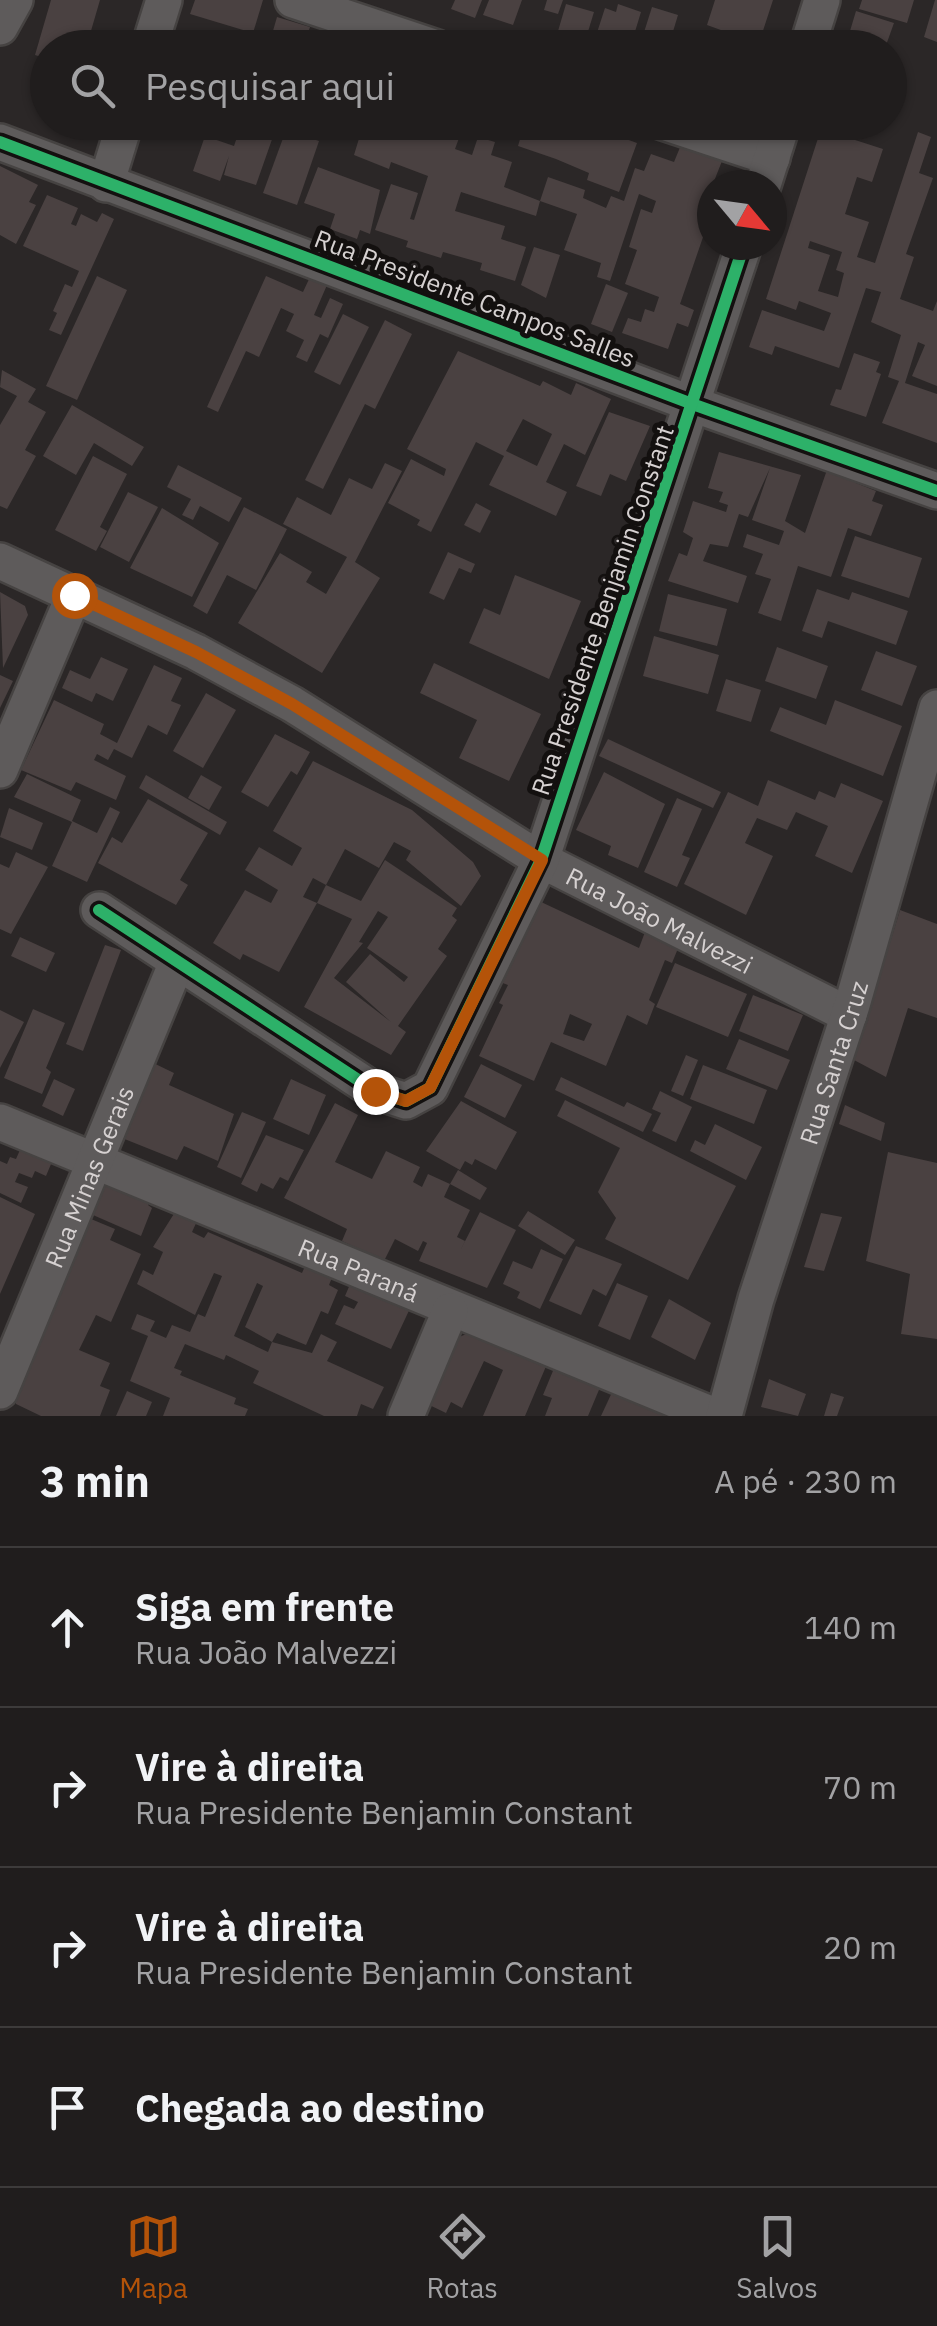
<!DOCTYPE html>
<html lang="pt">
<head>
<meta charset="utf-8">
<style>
  :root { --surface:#201d1d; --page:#282626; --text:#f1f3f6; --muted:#a2a2a4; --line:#3d3b3b; --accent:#b45309 }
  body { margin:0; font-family:"IBM Plex Sans",sans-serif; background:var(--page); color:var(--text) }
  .compass { position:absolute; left:697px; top:170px; width:90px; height:90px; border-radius:50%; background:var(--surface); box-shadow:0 2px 8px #0004; rotate:119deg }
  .stop { position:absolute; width:30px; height:30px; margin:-22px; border:8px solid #b45309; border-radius:50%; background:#fff }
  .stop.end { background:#b45309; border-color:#fff; box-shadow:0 2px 10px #0008 }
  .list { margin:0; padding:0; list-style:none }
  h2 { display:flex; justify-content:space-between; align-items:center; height:130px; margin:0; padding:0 40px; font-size:42px }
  h2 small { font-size:32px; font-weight:400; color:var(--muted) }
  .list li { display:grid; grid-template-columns:65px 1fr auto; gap:30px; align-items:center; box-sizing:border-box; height:160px; padding:0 40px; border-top:2px solid var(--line) }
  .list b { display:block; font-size:38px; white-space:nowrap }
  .list p { margin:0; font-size:32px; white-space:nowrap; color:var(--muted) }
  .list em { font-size:32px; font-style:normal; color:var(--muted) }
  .icon { flex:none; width:55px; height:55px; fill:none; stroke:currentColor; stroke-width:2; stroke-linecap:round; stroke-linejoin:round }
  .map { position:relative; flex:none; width:937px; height:1416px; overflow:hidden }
  .search { position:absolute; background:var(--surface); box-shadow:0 2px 8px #0004; left:30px; right:30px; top:30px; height:110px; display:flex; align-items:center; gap:25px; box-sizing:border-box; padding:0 35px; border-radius:55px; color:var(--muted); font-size:38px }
  .sheet { height:770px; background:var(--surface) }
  nav { display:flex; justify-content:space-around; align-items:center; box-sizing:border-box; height:140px; border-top:2px solid var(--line); background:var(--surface); font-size:28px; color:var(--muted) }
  nav a { display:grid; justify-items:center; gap:5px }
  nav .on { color:var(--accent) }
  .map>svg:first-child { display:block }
  .building { fill:#4a4141; fill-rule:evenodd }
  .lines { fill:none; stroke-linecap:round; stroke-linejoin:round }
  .minor-casing { stroke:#464342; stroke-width:40 }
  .minor { stroke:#5e5b5b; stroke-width:35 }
  .cycleway-casing { stroke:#13100f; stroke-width:19 }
  .cycleway { stroke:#2db169; stroke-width:12 }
  .route { stroke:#b45309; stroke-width:12 }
  .labels { text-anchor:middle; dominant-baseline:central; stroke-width:10; stroke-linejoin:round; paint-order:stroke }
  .street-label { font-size:25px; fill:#d6d1d1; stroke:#13100f }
</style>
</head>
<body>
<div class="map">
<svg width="937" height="1416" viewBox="0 0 937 1416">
  <rect width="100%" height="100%" fill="#2b2727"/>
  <g class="building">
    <polygon points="51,0 100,0 86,48 48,48 48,59 35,55"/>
    <polygon points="195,0 263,0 253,33 190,14"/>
    <polygon points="455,0 482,0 475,18 451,9"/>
    <polygon points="489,0 522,0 513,25 483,15"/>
    <polygon points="547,0 563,0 558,14 544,10"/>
    <polygon points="715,0 773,0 759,43 762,48 724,48 729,33 707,25"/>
    <polygon points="862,0 914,0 907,23 859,9"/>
    <polygon points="935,0 937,0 937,42 924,37"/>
    <polygon points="566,4 594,12 583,48 553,48"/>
    <polygon points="618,4 641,12 630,48 592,48 605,8 616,12"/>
    <polygon points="652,7 678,15 668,48 639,48"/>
    <polygon points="856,11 894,23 885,48 847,41"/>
    <polygon points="277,17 310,27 303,48 268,48"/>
    <polygon points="689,30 708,38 705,48 682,48"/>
    <polygon points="177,122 260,122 276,128 256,185 224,175 229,156 220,181 193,171 205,136 234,146 239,131 217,123 213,135"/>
    <polygon points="364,122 381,122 402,131 405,123 441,137 446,122 487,122 483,137 462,130 455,149 472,155 478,137 495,142 491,155 512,162 504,187 540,201 536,216 461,192 455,211 505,226 501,239 526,247 515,281 480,270 482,263 443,252 441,258 406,247 408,241 375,230 391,184 418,193 410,219 414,220 428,176 391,162 389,169 354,155"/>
    <polygon points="525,122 607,122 604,131 637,143 619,192 587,180 589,173 556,159 518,146"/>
    <path d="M821 129 883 149 872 182 857 177 845 214 869 222 857 257 875 263 918 132 931 137 919 173 933 178 906 254 914 257 900 299 933 311 937 301V386L912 376 925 345 918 342 905 383 937 394V443L882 423 899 381 888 377 901 335 871 322 881 292 866 288 839 368 775 346 772 355 749 347 762 310 824 331 831 313 799 301 796 310 766 299ZM810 241 842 252 836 270 844 273 838 297 818 291 830 255 808 248Z"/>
    <polygon points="286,130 319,141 297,205 263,193"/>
    <polygon points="681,145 722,161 709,194 712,211 680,304 694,310 688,327 677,323 668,349 622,333 628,318 641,322 645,309 654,312 659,297 625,284 637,250 629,247 641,209 652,213 656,201 639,194 610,281 597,277 601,263 564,250 577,214 540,201 548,177 585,190 583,198 606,208 611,196 624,201 635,168 644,171 651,154 674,162"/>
    <polygon points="0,166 38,185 29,202 36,205 16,244 0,235"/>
    <polygon points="318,167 380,190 370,234 360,230 357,239 330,229 335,214 304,203"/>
    <polygon points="47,195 78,208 71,224 76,226 81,214 97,222 102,213 114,219 61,335 49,330 57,313 53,311 65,284 72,287 79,271 23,246"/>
    <polygon points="534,247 560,255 546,298 521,285"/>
    <polygon points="97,276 127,290 77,400 46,386"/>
    <polygon points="266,276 303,292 310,277 327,285 314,315 321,318 330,298 343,304 328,338 320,334 307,362 296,357 304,340 286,331 294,314 281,308 259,357 246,351 218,412 207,407"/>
    <polygon points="606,284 628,293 612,332 591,324"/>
    <polygon points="343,314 369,327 340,385 314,372"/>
    <polygon points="385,320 412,334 375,409 365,404 323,489 305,480"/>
    <path d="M458 351 540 386 543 381 571 395 576 383 611 399 585 455 564 444 546 482 567 492 556 516 489 485 504 456 476 442 431 532 417 525 420 520 388 503 411 459 444 476 446 469 407 449ZM523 419 552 434 537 466 506 451Z"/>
    <polygon points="854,353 880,362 876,372 881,374 866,417 830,405 836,389 841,390"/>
    <polygon points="2,370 36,389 28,402 46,412 25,450 36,456 7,509 0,506 0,425 17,396 0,387"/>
    <polygon points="72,405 144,447 132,466 94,443 76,475 43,456"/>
    <polygon points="609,412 650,426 626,481 610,474 601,496 576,486"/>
    <polygon points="719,452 801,475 785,521 805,533 828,467 858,478 856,483 876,491 872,501 883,505 871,536 848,528 831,577 798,566 781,621 758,613 771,579 755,574 763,554 743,547 747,534 779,545 784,531 752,520 770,468 748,517 739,514 728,547 710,544 703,561 747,576 738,603 668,581 679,553 687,556 693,538 683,532 693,501 726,512 728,505 719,502 723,492 708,488"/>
    <polygon points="93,456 127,474 100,527 107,531 96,551 55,530"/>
    <polygon points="385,463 402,471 355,562 380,578 322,673 238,623 280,553 312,572 306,582 326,594 347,557 283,524 297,497 331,515 349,478 372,489"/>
    <polygon points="178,465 242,498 229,522 200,506 193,520 182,515 191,499 167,487"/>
    <polygon points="128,492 158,507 129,562 100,547"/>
    <polygon points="476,503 491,511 480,533 464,525"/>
    <polygon points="244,507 287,529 256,590 227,575 207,614 193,606"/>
    <polygon points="162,508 219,543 192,597 130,568"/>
    <polygon points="855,536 922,558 909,598 841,576"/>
    <polygon points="448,552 475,564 471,573 459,568 444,600 429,593"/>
    <polygon points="515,575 581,601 549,679 469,643 484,608 500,615"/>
    <polygon points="817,589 849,600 852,592 908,611 896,645 828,621 822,638 802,631"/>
    <polygon points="0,592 25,606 28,615 3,668"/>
    <polygon points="668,594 727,609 717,646 659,631"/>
    <polygon points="654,636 719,655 708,694 643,676"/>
    <polygon points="777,647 828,666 816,699 765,681"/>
    <polygon points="876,651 917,666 902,706 861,690"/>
    <polygon points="101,657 128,669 113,701 96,693 92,702 62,688 70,670 90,679"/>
    <polygon points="434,663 541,714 509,781 459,758 477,720 420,693"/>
    <polygon points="154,665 182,678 171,701 181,705 167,735 148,725 132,758 114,749 108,760 97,754 94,760 126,776 116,800 76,782 71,791 21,770 54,700 104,724 100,734 117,743"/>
    <polygon points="0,675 13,681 0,708"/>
    <polygon points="726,679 761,690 751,722 716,711"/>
    <polygon points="206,693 236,710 203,768 173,751"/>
    <polygon points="835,700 902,726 883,776 770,731 780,707 826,725"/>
    <polygon points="275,734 310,752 297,775 291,771 268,807 241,792"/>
    <polygon points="608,739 721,792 713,808 599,756"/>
    <polygon points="313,761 412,810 473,862 481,876 461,906 406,860 411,851 394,842 379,868 345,849 326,885 313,878 303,897 317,903 279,972 243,954 240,960 213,943 245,890 271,903 278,890 245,870 259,847 292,866 302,848 273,831"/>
    <polygon points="604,772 665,804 638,868 608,855 611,846 576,830"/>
    <polygon points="27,774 81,800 72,821 97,833 110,807 120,812 87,882 52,866 72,822 14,797"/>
    <polygon points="146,775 227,822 220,835 139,788"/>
    <polygon points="201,775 222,787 209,810 188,798"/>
    <polygon points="768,780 815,800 819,791 835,798 841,783 883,801 852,873 815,856 828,826 796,812 787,830 757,818 745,843 773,856 746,915 684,884 728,792 758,806"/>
    <polygon points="677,798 702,809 682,855 690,858 677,887 644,872"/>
    <polygon points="148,799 208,833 180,880 188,885 176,905 98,863 112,837 122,843"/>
    <polygon points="9,808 43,823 32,850 0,837"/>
    <polygon points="16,852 48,867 11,934 0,929 0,864 9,868"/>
    <path d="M385 860 457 908 452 916 457 920 438 949 447 956 398 1026 406 1032 391 1055 304 1007 352 919 317 903 326 885 361 901ZM378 911 388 917 367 948 408 977 404 982 370 954 346 982 391 1022 334 978 363 943 359 942Z"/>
    <path d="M539 901 639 948 645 932 679 946 672 963 665 960 649 1000 655 1004 647 1025 627 1015 606 1066 551 1042 534 1081 479 1056 503 1005 499 1003 508 985 500 982ZM570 1014 592 1024 584 1041 563 1034Z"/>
    <polygon points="900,910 937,924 937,1018 908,1008 886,1077 854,1060"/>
    <polygon points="20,937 55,953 46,972 11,956"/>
    <polygon points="105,945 121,950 83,1051 66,1044"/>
    <polygon points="675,963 747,994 728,1037 656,1007"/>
    <polygon points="753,995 803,1015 788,1051 739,1031"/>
    <polygon points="33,1009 65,1023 46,1068 51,1072 42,1094 4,1078"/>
    <polygon points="0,1010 24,1022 0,1068"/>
    <polygon points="739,1039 790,1060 777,1090 726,1069"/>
    <polygon points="686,1055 698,1060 683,1096 671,1091"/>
    <polygon points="143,1058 174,1073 169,1085 234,1114 218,1161 184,1146 177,1160 107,1132"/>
    <polygon points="481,1064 522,1085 505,1118 464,1097"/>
    <polygon points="703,1065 767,1090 754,1124 690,1099"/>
    <polygon points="561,1077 624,1107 627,1102 652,1114 643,1132 555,1090"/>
    <polygon points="54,1079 75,1089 63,1116 42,1106"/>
    <polygon points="291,1079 326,1095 309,1135 273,1119"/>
    <polygon points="660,1091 692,1107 676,1142 652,1131 661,1113 652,1109"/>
    <polygon points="565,1100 736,1186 688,1280 605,1239 616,1218 598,1192 620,1148 557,1116"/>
    <polygon points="461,1101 517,1132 496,1170 475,1159 472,1165 465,1161 460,1170 426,1151"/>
    <polygon points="335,1103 358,1115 335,1162 372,1179 386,1151 420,1167 413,1182 422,1187 428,1174 450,1184 444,1197 470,1210 457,1237 465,1241 460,1251 480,1212 516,1230 487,1288 419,1261 427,1243 423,1241 418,1251 395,1239 384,1261 342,1241 347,1229 284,1198"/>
    <polygon points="845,1105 885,1123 881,1141 839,1124"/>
    <polygon points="242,1112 266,1122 241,1178 217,1167"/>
    <polygon points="715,1124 762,1147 746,1180 690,1151 695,1140 705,1145"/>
    <polygon points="266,1135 304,1150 288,1181 280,1177 273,1189 261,1183 257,1192 241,1184"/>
    <polygon points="23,1143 54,1157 46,1176 35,1171 32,1178 19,1173 15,1182 28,1187 21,1203 0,1193 0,1161 7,1164 10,1157 16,1159"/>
    <polygon points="888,1152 937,1163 937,1339 901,1334 910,1274 866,1261"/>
    <polygon points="458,1170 487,1188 480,1200 450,1184"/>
    <polygon points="113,1183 150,1198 148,1205 152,1208 141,1236 93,1215 106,1185"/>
    <polygon points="0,1197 35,1214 0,1294"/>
    <polygon points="177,1209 198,1219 192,1232 204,1238 208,1232 302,1273 306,1264 333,1275 329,1285 338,1290 328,1314 321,1311 306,1345 277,1333 272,1342 245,1327 263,1286 257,1283 234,1336 268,1352 272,1342 312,1353 321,1334 337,1342 327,1361 384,1387 373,1409 361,1404 357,1416 324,1416 253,1383 259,1371 226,1355 224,1360 185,1344 174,1368 182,1371 180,1375 236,1398 234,1404 248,1409 245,1416 163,1416 170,1398 130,1381 148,1336 131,1329 137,1314 155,1321 150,1331 166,1338 172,1325 190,1332 198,1314 205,1317 222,1276 214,1273 195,1315 137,1284 143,1270 153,1275 163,1252 153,1247"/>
    <polygon points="528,1211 575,1240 565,1255 518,1226"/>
    <polygon points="821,1213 842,1217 824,1271 804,1267"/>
    <polygon points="91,1219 115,1229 110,1240 141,1254 111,1322 96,1315 79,1350 110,1363 100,1386 110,1390 100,1416 41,1416 16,1404 16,1378 59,1298 46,1292 64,1254 74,1259"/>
    <polygon points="576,1246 622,1264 606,1296 593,1289 581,1315 549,1301"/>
    <polygon points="541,1249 563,1259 540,1309 517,1298 520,1292 503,1284 513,1261 532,1269"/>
    <polygon points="354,1275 413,1302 391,1349 335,1324 344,1305 354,1309 358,1302 345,1296"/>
    <polygon points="617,1283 648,1296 630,1340 598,1326"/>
    <polygon points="669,1299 711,1323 695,1360 651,1337"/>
    <polygon points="474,1331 547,1364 525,1416 483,1416 503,1370 484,1361 462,1408 451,1402 446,1413 421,1401 449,1341"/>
    <polygon points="555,1366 601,1385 588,1416 545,1416 552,1398 543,1395"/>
    <polygon points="769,1379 806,1394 798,1416 761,1407"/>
    <polygon points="614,1388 673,1416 601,1416"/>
    <polygon points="127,1391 152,1402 146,1416 116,1416"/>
    <polygon points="831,1393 844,1397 837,1416 824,1416"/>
  </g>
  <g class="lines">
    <g class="minor-casing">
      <g id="minor">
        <polyline points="293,0 437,48"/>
        <polyline points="0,27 15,0"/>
        <polyline points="149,48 164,0"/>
        <polyline points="807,48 822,0"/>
        <polyline points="663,122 772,158"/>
        <polyline points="0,142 695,405 937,491"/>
        <polyline points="106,184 125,122"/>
        <polyline points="763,185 783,122"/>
        <path id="s1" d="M0 561 196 652 292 704 541 860 849 1015"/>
        <polyline points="0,770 74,595"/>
        <polyline points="99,910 375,1091 406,1101 430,1088 541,860 744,245"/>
        <path id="s2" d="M0 1122 715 1416"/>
        <path id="s3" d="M0 1391 177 962"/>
        <polyline points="406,1416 450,1311"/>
        <path id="s4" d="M724 1416 756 1299 852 1005 937 708"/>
      </g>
    </g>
    <use href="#minor" class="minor"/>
    <g class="cycleway-casing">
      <g id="cycleway">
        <polyline points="0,142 695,405 937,491"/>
        <polyline points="99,910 375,1091 406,1101 430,1088 541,860 744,245"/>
      </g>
    </g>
    <use href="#cycleway" class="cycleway"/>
  </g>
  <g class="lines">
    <polyline class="route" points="74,595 196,652 292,704 542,860 430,1088 406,1101 375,1091"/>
  </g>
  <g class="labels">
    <g class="street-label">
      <text transform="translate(475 298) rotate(21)">Rua Presidente Campos Salles</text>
      <text transform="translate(602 610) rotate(-71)">Rua Presidente Benjamin Constant</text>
      <text stroke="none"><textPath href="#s1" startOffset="752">Rua João Malvezzi</textPath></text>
      <text stroke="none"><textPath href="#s4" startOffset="370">Rua Santa Cruz</textPath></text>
      <text stroke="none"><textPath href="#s3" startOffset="232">Rua Minas Gerais</textPath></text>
      <text stroke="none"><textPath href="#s2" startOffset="388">Rua Paraná</textPath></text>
    </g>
  </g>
</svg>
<svg class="compass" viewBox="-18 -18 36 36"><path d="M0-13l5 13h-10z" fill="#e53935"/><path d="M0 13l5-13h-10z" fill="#a2a2a4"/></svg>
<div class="stop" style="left:74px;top:595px"></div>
<div class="stop end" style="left:375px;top:1091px"></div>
<div class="search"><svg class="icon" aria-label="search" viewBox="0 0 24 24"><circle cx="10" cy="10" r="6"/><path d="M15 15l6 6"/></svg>Pesquisar aqui</div>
</div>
<section class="sheet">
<h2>3 min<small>A pé · 230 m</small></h2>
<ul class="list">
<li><svg class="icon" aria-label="ahead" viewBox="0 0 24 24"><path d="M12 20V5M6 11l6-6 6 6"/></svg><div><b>Siga em frente</b><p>Rua João Malvezzi</p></div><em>140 m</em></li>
<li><svg class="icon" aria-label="right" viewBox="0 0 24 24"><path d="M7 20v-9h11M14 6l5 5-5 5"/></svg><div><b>Vire à direita</b><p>Rua Presidente Benjamin Constant</p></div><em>70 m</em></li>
<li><svg class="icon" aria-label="right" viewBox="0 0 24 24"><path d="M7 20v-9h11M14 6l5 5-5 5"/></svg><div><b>Vire à direita</b><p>Rua Presidente Benjamin Constant</p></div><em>20 m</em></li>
<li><svg class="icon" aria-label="arrive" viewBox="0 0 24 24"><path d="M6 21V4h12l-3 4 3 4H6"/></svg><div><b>Chegada ao destino</b></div></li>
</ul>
</section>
<nav>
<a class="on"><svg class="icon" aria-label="map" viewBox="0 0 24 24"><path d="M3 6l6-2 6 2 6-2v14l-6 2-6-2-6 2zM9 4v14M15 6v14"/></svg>Mapa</a>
<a><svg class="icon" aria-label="directions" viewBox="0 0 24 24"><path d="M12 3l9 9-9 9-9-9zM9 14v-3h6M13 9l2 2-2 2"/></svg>Rotas</a>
<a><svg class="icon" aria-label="saved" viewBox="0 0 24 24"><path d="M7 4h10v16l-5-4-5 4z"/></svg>Salvos</a>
</nav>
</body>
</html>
